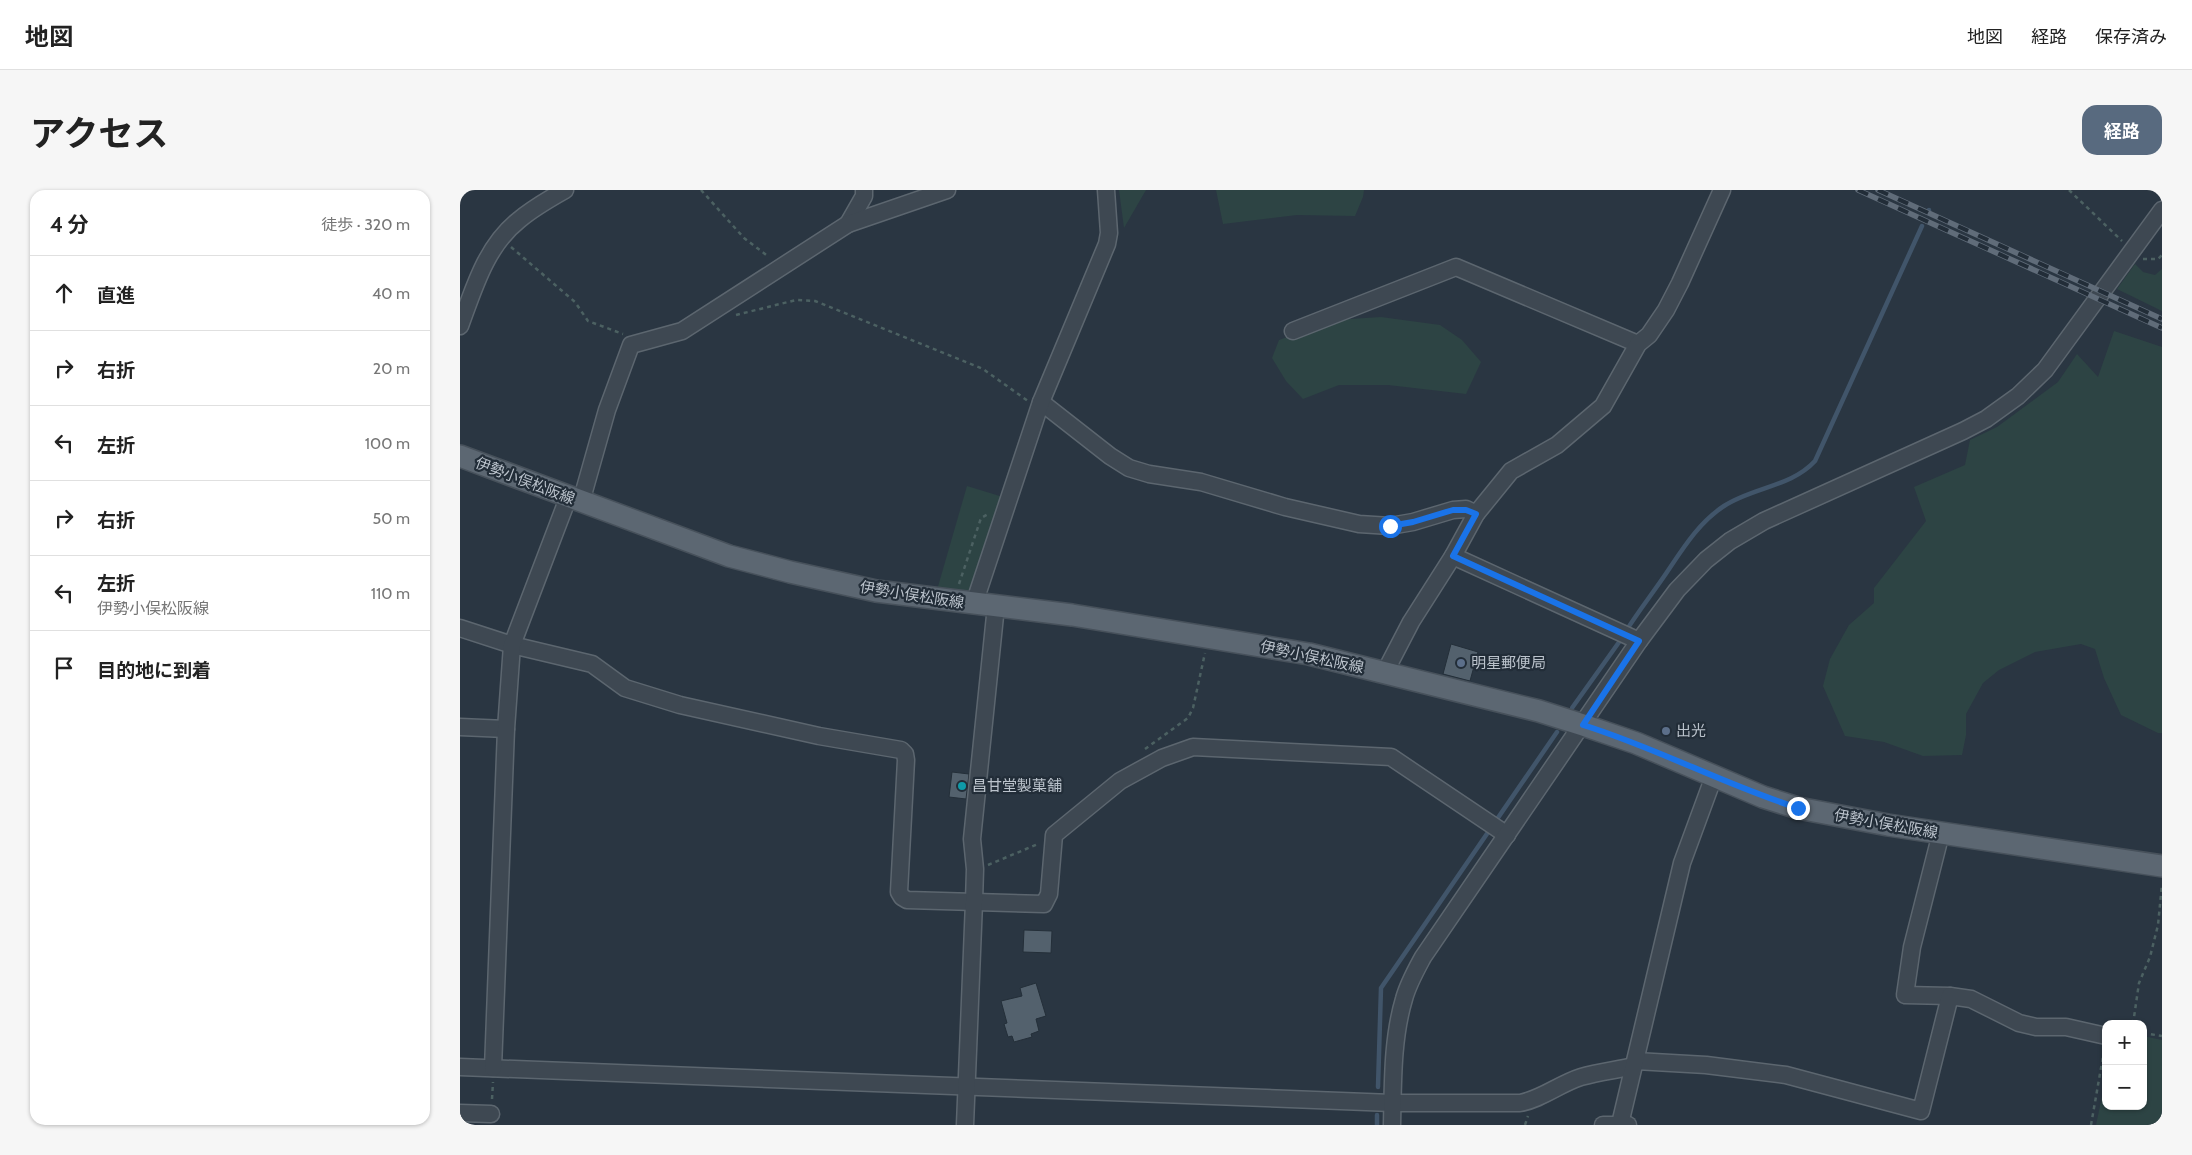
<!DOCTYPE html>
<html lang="ja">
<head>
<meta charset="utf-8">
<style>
  :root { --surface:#fff; --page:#f6f6f6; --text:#222; --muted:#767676; --line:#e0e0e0; --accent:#586a7f }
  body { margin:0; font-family:Cabin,"Noto Sans JP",sans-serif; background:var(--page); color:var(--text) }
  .controls { position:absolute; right:15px; bottom:15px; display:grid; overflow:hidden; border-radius:10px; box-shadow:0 1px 4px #0004 }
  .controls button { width:45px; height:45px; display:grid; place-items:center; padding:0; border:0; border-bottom:1px solid var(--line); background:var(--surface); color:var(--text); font:25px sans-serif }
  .stop { position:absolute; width:15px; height:15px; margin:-11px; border:4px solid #1a73e8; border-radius:50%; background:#fff }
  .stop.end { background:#1a73e8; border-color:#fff; box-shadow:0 1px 5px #0008 }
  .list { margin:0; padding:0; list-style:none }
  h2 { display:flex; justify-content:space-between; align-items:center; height:65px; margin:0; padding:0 20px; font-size:21px }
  h2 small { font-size:16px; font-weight:400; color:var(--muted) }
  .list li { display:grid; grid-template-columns:32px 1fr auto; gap:15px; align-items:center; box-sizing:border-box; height:75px; padding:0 20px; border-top:1px solid var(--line) }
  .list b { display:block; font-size:19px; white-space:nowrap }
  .list p { margin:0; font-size:16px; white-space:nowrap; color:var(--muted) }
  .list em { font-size:16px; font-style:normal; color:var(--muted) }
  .icon { flex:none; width:28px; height:28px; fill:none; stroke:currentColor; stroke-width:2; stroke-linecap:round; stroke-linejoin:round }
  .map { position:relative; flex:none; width:1702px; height:935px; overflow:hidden; border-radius:15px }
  header { display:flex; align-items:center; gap:30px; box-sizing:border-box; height:70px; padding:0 25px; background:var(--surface); border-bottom:1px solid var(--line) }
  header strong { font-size:24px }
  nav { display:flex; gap:28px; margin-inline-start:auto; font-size:18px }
  .intro { display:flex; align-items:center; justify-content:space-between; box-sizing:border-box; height:120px; padding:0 30px }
  h1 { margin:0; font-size:35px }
  .button { padding:12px 22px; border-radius:15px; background:var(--accent); color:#fff; font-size:18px; font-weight:700 }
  main { display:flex; gap:30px; padding:0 30px }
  aside { flex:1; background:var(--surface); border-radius:15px; box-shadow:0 1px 4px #0004 }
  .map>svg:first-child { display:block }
  .green { fill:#2d4444 }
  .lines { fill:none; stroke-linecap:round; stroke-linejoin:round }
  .stream { stroke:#41556a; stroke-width:4.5 }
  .building { fill:#53616d; stroke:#242f39 }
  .minor-casing { stroke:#5c666f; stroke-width:19 }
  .major-casing { stroke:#47515b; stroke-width:24 }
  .path { stroke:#4c6162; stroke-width:2.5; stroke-dasharray:4 4; stroke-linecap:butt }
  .minor { stroke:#3e4852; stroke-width:16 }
  .major { stroke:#5c6772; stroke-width:21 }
  .rail-casing { stroke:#606c79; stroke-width:5.5 }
  .rail { stroke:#222d38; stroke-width:4; stroke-dasharray:11; stroke-linecap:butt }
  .route { stroke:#1a73e8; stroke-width:6 }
  .service-dot { fill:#5c6f8a; stroke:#222d38; stroke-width:2 }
  .culture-dot { fill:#0f9aa8; stroke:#222d38; stroke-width:2 }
  .labels { text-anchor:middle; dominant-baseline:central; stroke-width:4.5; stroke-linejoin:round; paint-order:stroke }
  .street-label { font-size:15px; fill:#bbc3cc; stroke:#222d38 }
  .poi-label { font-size:15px; fill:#bbc3cc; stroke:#222d38; text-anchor:start }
</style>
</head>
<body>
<header>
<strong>地図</strong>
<nav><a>地図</a><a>経路</a><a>保存済み</a></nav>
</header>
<div class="intro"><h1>アクセス</h1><a class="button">経路</a></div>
<main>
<aside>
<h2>4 分<small>徒歩 · 320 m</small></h2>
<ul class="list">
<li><svg class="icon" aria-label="ahead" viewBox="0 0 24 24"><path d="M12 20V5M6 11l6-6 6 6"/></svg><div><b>直進</b></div><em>40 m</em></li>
<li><svg class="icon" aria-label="right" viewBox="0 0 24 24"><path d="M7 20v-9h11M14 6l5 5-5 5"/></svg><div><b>右折</b></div><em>20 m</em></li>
<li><svg class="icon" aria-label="left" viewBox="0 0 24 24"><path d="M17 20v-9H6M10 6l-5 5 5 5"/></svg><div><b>左折</b></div><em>100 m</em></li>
<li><svg class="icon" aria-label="right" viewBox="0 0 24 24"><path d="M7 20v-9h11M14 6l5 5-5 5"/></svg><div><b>右折</b></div><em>50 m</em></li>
<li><svg class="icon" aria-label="left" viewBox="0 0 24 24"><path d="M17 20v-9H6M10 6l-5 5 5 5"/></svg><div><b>左折</b><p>伊勢小俣松阪線</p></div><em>110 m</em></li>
<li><svg class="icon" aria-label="arrive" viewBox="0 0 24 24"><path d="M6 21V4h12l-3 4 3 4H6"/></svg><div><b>目的地に到着</b></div></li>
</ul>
</aside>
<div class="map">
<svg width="1702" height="935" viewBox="0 0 1702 935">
  <rect width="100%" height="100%" fill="#2a3642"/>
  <g class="green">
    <polygon points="659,0 686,0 664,38"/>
    <polygon points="756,0 904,0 903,7 895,26 837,25 763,34"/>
    <polygon points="1675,74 1683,82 1695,85 1702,79 1702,121 1657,99"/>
    <polygon points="921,127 980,135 1002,150 1021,172 1006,204 928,195 879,195 843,209 826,191 812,168 819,150 874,130"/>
    <polygon points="1654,141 1702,157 1702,543 1698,543 1661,525 1644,488 1635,459 1621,454 1575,462 1539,480 1523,493 1506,524 1506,545 1502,565 1463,566 1424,552 1385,546 1363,496 1370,469 1389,435 1414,413 1414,398 1466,331 1454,297 1505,275 1510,250 1537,237 1598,192 1617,164 1638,187"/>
    <polygon points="507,296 543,307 510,405 477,400"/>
    <polygon points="1683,846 1702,850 1702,935 1636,935 1646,887 1646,916 1683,916"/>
  </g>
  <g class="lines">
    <g class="stream">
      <polyline points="1469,22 1469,20"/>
      <path d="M1166 441C1178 422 1192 404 1205 385 1222 360 1238 333 1264 316 1293 297 1331 297 1355 271L1462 36"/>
      <polyline points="1112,518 1162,448"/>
      <polyline points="918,897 921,798 1097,542"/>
      <polyline points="917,935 917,925"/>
    </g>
  </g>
  <g class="building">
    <polygon points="991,454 1018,462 1010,491 983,484"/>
    <polygon points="492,582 509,584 506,609 489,607"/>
    <polygon points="564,740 592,741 591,763 563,762"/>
    <polygon points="576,793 586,826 576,829 579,841 571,844 572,847 554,852 552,846 548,847 544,834 547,833 541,811 562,806 560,798"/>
  </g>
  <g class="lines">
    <g class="minor-casing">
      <g id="minor">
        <polyline points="388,34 404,6 404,0"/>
        <path d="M0 136C14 98 26 56 59 30 73 18 89 9 105 0"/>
        <polyline points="833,141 996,77 1178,154"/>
        <polyline points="581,212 650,266 669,278 689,284 741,292 825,317 899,334 930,336 953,332 993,320 1006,319 1016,324"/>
        <polyline points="121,312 147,220 171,155 222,141 388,34 487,0"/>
        <polyline points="993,366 1179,451"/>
        <polyline points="514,414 581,212 647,54 649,43 646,0"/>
        <polyline points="0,438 52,455 132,474 165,498 220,515 359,546 441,560 445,564 446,570 439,702 442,707 447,710 584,714 589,704 594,645 660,591 702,568 733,557 931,567 1047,645"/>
        <polyline points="924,484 951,432 993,366 1016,324 1051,281 1097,255 1143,216 1178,154 1189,145 1206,120 1220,93 1262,0"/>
        <polyline points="0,537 46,539"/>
        <polyline points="1481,643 1452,757 1445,805 1490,806"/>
        <polyline points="1176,871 1246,875 1326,885 1461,921 1490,806 1511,809 1559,833 1576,837 1606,837 1646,846"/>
        <path d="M0 877 932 913H1060C1082 909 1099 894 1121 887 1138 882 1156 880 1174 876"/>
        <polyline points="33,878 46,539 52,455 108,308"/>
        <polyline points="0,923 31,924"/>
        <polyline points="1160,934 1222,673 1254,586"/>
        <polyline points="505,935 514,712 515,679 512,649 536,416"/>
        <path d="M932 935C933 894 932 849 944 809 948 794 956 780 963 767L1179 451 1217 400 1246 370 1270 351 1304 331 1503 241 1526 229 1558 206 1585 180 1702 20"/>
        <polyline points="1143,935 1168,935"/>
      </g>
    </g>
    <g class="major-casing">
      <polyline id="major" points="0,266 269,366 330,382 416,401 612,425 849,464 1079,521 1123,535 1176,553 1303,607 1338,618 1428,635 1702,676"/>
    </g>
    <g class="path">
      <polyline points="241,0 284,48 309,67"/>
      <polyline points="1609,0 1662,51"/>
      <polyline points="51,57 115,112 128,131 163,144"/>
      <polyline points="1683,69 1698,69 1702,65"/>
      <polyline points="276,125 336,110 355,111 523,179 568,211"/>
      <polyline points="499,394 521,328 528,324"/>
      <polyline points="685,559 728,528 733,518 745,463"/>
      <polyline points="528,675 578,654"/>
      <polyline points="1673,834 1679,793 1690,767 1698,735 1702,694"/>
      <polyline points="1683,843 1702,846"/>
      <polyline points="32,909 33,892"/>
      <polyline points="1065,935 1068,926"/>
      <polyline points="1631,935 1644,861"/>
    </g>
    <use href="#minor" class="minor"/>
    <use href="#major" class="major"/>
    <g class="rail-casing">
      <g id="rail">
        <polyline points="1398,0 1702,138"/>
        <polyline points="1418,0 1702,129"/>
      </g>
    </g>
    <use href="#rail" class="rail"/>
  </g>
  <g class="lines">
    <path class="route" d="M930 336 953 332 993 320H1006L1016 324 993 366 1179 451 1123 535C1197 558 1265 595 1338 618"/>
  </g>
  <g class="service-dot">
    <circle cx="1001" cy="473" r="5"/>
    <circle cx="1206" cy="541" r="5"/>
  </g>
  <circle class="culture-dot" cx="502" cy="596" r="5"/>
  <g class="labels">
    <g class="street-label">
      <text transform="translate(65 291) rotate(21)">伊勢小俣松阪線</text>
      <text transform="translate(452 405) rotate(9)">伊勢小俣松阪線</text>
      <text transform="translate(852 467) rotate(12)">伊勢小俣松阪線</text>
      <text transform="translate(1426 634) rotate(10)">伊勢小俣松阪線</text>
    </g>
    <g class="poi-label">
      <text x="1011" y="473">明星郵便局</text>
      <text x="1216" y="541">出光</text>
      <text x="512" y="596">昌甘堂製菓舗</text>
    </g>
  </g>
</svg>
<div class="controls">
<button>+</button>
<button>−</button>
</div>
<div class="stop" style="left:930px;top:336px"></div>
<div class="stop end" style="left:1338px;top:618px"></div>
</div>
</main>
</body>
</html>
